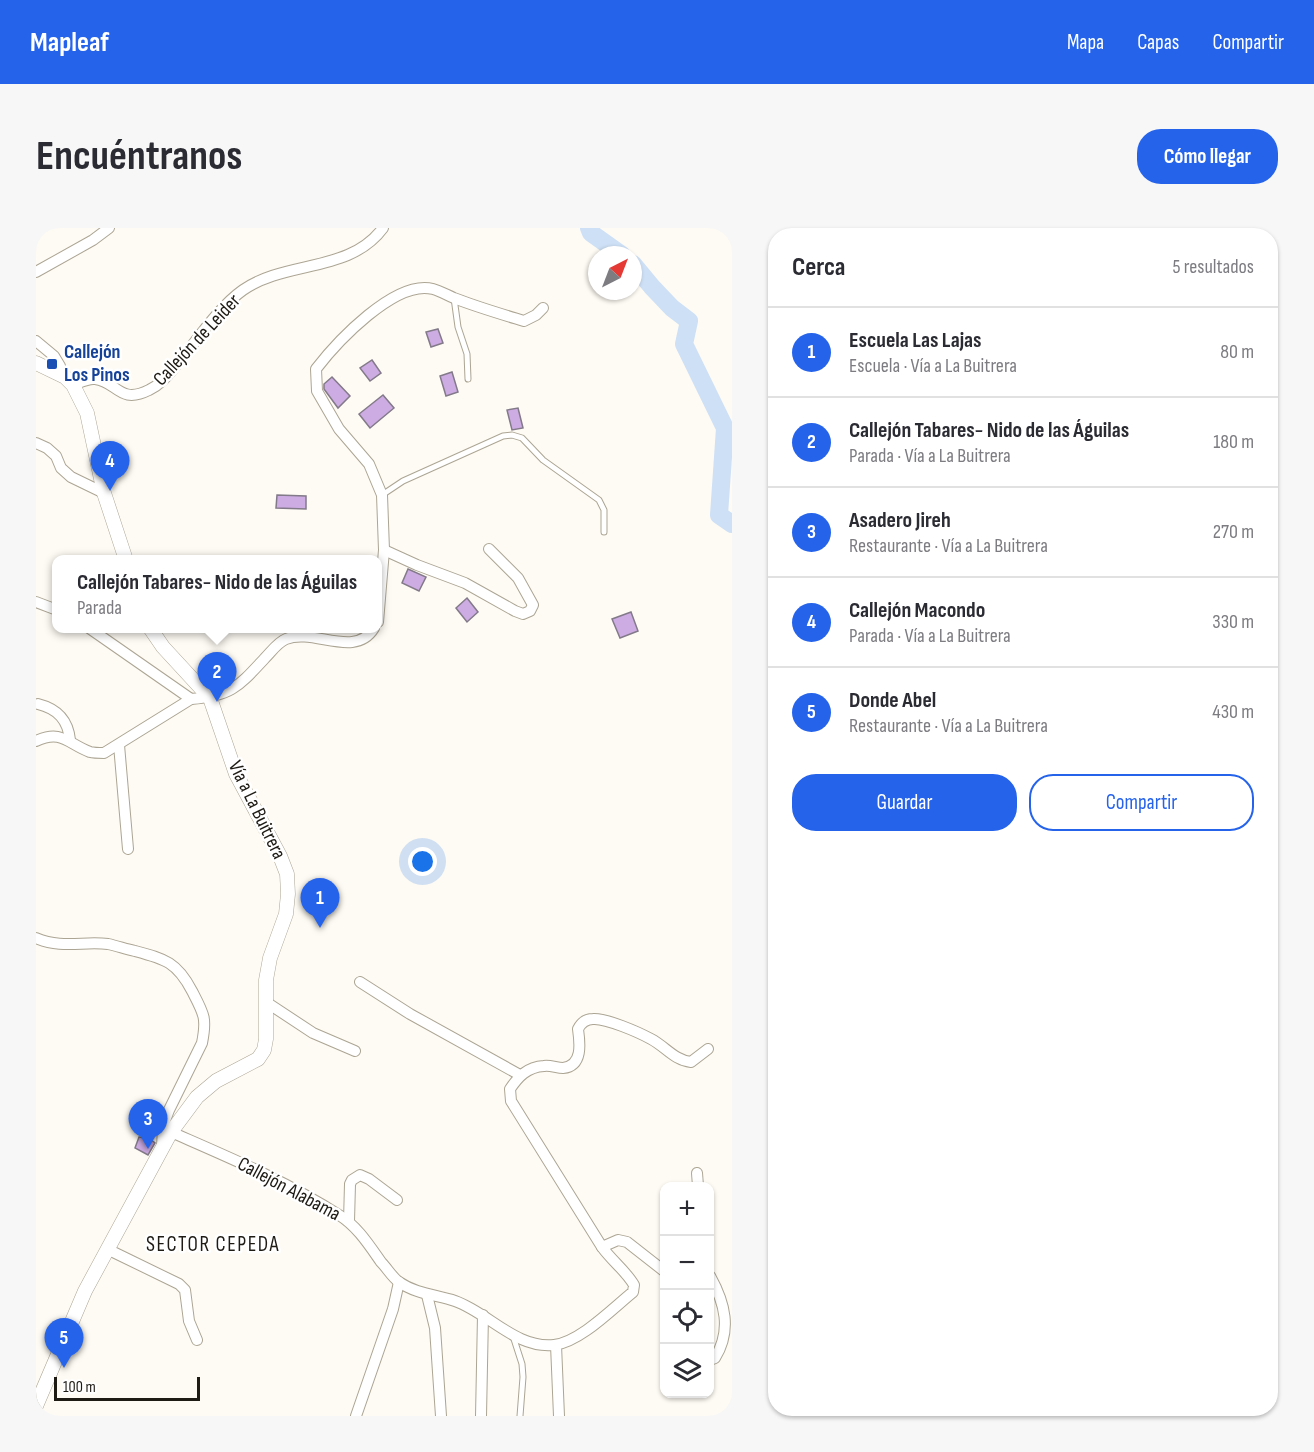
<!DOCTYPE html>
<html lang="es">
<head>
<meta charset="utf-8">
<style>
  :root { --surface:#fff; --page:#f7f7f7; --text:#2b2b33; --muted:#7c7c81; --line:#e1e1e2; --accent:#2563eb }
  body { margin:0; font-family:"Sofia Sans Condensed",sans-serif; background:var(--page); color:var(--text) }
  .controls { position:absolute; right:18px; bottom:18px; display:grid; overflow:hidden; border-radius:12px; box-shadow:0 2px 4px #0004 }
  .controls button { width:54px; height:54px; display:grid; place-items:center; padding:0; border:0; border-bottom:2px solid var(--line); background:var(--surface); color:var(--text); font:30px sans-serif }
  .compass { position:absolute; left:552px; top:18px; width:54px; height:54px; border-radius:50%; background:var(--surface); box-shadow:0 2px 4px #0004; rotate:42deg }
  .scale { position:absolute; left:18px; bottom:15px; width:146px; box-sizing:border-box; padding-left:6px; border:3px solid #1e1b15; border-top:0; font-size:16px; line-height:21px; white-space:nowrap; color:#1e1b15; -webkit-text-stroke:4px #fff; paint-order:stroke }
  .you { position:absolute; left:387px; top:634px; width:21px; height:21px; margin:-15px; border:4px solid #fff; border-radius:50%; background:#1a73e8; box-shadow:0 0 0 9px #1a73e833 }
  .badge { display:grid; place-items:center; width:39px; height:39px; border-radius:50%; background:var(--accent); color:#fff; font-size:20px; font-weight:700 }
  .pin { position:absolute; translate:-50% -50px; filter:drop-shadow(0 2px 3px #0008) }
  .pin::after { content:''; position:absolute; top:32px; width:21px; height:18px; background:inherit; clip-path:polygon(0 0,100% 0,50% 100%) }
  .popup { position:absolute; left:16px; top:327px; width:330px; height:78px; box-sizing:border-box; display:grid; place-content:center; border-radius:12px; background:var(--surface); filter:drop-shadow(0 2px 4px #0005); font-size:20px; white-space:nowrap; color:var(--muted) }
  .popup b { font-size:22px; color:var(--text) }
  .popup::after { content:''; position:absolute; left:50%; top:100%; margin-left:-12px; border:12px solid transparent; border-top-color:var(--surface) }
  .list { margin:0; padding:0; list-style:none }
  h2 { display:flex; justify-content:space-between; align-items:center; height:78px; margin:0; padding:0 24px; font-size:26px }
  h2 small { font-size:20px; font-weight:400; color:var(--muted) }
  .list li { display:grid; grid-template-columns:39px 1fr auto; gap:18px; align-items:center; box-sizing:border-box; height:90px; padding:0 24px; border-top:2px solid var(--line) }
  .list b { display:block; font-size:22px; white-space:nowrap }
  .list p { margin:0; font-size:20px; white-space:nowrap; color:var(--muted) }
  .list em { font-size:20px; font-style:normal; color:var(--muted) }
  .actions { display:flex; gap:12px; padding:18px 24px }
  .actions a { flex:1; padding:14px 0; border:2px solid var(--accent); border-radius:24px; text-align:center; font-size:21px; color:var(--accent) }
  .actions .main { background:var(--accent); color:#fff }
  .icon { flex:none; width:33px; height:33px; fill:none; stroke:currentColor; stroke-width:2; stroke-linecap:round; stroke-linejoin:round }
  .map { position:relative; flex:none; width:696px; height:1188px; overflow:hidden; border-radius:24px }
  header { display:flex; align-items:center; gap:36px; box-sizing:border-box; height:84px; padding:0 30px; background:var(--accent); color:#fff }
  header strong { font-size:28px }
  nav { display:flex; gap:33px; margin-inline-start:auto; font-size:21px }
  .intro { display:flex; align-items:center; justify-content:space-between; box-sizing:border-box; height:144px; padding:0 36px }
  h1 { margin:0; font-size:42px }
  .button { padding:15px 27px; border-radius:24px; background:var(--accent); color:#fff; font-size:21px; font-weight:700 }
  main { display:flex; gap:36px; padding:0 36px }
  aside { flex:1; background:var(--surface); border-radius:24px; box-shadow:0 2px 4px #0004 }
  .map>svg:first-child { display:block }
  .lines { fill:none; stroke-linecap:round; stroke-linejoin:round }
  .river { stroke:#cee0f5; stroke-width:18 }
  .building { fill:#cdabe3; stroke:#837a89; stroke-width:1.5 }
  .service-casing { stroke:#aca594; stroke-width:7 }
  .minor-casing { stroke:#aca594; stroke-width:12 }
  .tertiary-casing { stroke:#aca594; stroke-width:15 }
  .service { stroke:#fff; stroke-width:5 }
  .minor { stroke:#fff; stroke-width:10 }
  .tertiary { stroke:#fff; stroke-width:14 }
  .transit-dot { fill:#1a4fb4; stroke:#fff; stroke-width:2 }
  .labels { text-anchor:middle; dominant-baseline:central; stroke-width:5; stroke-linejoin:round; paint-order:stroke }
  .street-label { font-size:20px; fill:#1e1b15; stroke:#fff }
  .transit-label { font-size:20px; font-weight:bold; fill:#164399; stroke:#fff; text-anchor:start }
  .neighbourhood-label { font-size:21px; letter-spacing:1.5px; fill:#1e1b15; stroke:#fff }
</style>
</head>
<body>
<header>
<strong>Mapleaf</strong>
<nav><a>Mapa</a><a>Capas</a><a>Compartir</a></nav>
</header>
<div class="intro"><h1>Encuéntranos</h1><a class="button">Cómo llegar</a></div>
<main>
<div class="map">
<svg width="696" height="1188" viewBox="0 0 696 1188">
  <rect width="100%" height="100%" fill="#fefbf4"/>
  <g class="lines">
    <g class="river">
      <polyline points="553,0 555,5 586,27"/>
      <polyline points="597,36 616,59 636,80 653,93 648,116 689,200 683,287 696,296"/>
    </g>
  </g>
  <g class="building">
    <polygon points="402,101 407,115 395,119 390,104"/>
    <polygon points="336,132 345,145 334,153 324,140"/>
    <polygon points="416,144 422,164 410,168 404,148"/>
    <polygon points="296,149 314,168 302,180 288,161 288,156"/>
    <polygon points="347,167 358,180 334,200 323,186"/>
    <polygon points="482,180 487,200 476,202 471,182"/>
    <polygon points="241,267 270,268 270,281 240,280"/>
    <polygon points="372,341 390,349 383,363 366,355"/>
    <polygon points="431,370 442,384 431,394 420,380"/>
    <polygon points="595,384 602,403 584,410 576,391"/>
    <polygon points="103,909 114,911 119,915 112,927 99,920"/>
  </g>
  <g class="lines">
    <g class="service-casing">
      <g id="service">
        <polyline points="418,70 422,99 431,126 432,151"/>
        <polyline points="346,267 367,253 467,208 476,207 486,210 507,232 563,272 568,282 568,304"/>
        <polyline points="477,1108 486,1136 487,1149 484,1188"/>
      </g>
    </g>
    <g class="minor-casing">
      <g id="minor">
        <polyline points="0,44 57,12 73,0"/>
        <polyline points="0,113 18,128 24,138 22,145"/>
        <path d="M37 157C43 155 52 150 59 151 81 153 83 177 113 162 126 156 134 144 143 134 162 111 183 79 207 62 250 32 314 45 347 0"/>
        <polyline points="0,215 11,220 20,228 25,240 35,249 68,265"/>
        <polyline points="348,322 381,337 429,355 479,383 487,386 494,383 497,377 482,350 453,321"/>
        <polyline points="0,374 21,382"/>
        <path d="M342 394 348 322 346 267 333 236 303 201 281 163 280 141C300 115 359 51 397 61 404 63 411 67 418 70 441 79 465 86 488 93L500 87 507 80"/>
        <path d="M53 400 155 471C196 468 203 458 229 430 235 424 242 414 250 411 278 400 319 431 338 400"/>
        <path d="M2 476C22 481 32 492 34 512"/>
        <path d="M0 513C26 501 32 516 54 524 58 525 64 525 68 525L155 471"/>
        <polyline points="83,517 92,621"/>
        <path d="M0 710C26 721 47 713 72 716 81 718 90 721 99 723 129 731 141 734 156 763 168 786 171 790 166 815L133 882 127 898 126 920"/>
        <polyline points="324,754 374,786 484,847"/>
        <polyline points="230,774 277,805 319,823"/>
        <path d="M135 904C192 929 250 953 303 987 321 998 333 1017 345 1034 351 1040 356 1049 363 1054 380 1066 401 1067 419 1073 453 1085 480 1121 518 1117 544 1114 576 1081 597 1064L598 1057C590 1043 576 1033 566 1019L475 873 474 861C482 849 491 839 508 838 514 837 521 840 527 840 547 838 544 815 542 801 545 795 549 791 557 791 570 790 602 804 615 811 630 819 638 832 655 834L672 821"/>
        <polyline points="661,945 662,958"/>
        <polyline points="313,993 314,956 316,952 324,947 333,951 361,972"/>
        <polyline points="566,1019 582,1012 591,1014 628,1043"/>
        <polyline points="71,1021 143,1056 149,1062 153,1093 161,1112"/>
        <path d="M674 1048C689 1075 696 1102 679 1130L674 1132"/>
        <polyline points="391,1067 399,1100 405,1188"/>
        <polyline points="520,1117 523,1188"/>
        <polyline points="320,1188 357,1081 363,1054"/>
        <polyline points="445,1188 447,1087"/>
      </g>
    </g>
    <g class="tertiary-casing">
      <g id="tertiary">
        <polyline points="0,135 29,149 37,157 51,185 68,265 90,332"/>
        <polyline points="0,1178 49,1063 135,904 161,869 180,853 222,831 228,822 230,811 230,752 234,730 250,686 252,666 251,646 244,628 200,546 174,470 127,419 114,400"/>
      </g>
    </g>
    <use href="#service" class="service"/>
    <use href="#minor" class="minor"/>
    <use href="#tertiary" class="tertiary"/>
  </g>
  <rect class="transit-dot" x="10" y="130" width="12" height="12" rx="3"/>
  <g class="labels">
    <g class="street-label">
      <text transform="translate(161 112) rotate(-47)">Callejón de Leider</text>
      <text transform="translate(221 582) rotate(64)">Vía a La Buitrera</text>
      <text transform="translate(253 961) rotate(28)">Callejón Alabama</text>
    </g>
    <g class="transit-label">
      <text x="28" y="124">Callejón<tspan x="28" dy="23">Los Pinos</tspan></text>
    </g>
    <g class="neighbourhood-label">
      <text x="177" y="1016">SECTOR CEPEDA</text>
    </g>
  </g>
</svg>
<div class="controls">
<button>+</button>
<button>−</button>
<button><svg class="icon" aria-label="locate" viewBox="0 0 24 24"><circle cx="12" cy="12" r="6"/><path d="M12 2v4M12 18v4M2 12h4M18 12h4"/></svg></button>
<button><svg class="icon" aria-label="layers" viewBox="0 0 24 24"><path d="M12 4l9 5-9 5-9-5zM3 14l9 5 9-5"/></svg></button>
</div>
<svg class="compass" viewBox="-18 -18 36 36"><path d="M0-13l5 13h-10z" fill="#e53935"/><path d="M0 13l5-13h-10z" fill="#7c7c81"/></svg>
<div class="scale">100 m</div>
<div class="you"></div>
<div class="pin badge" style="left:284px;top:700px">1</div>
<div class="pin badge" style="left:181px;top:474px">2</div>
<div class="popup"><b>Callejón Tabares- Nido de las Águilas</b>Parada</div>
<div class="pin badge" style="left:112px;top:921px">3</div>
<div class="pin badge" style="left:74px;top:263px">4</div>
<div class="pin badge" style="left:28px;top:1140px">5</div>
</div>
<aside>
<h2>Cerca<small>5 resultados</small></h2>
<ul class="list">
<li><span class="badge">1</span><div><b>Escuela Las Lajas</b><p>Escuela · Vía a La Buitrera</p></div><em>80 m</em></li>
<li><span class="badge">2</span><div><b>Callejón Tabares- Nido de las Águilas</b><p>Parada · Vía a La Buitrera</p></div><em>180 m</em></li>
<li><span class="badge">3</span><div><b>Asadero Jireh</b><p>Restaurante · Vía a La Buitrera</p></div><em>270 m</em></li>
<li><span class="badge">4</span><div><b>Callejón Macondo</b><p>Parada · Vía a La Buitrera</p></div><em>330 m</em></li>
<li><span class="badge">5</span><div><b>Donde Abel</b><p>Restaurante · Vía a La Buitrera</p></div><em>430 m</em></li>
</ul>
<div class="actions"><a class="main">Guardar</a><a>Compartir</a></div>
</aside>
</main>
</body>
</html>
